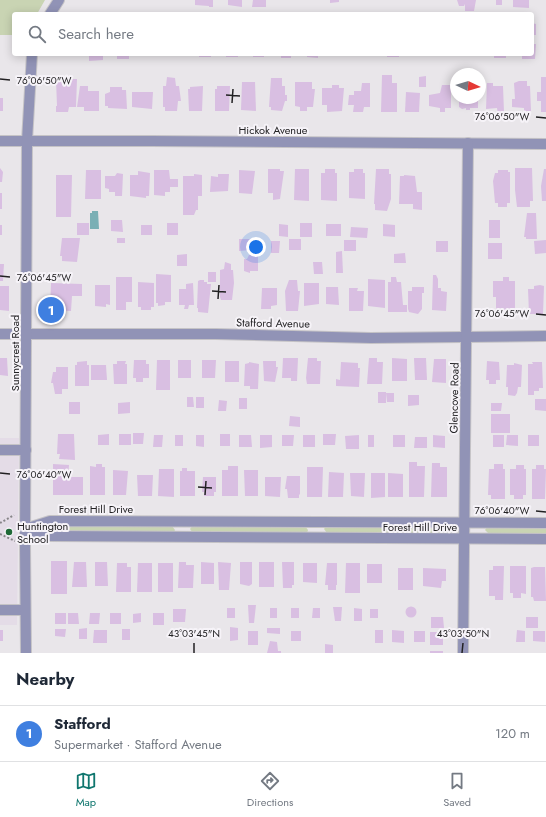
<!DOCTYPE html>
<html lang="en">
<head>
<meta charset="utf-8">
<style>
  :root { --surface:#fff; --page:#f2f2f3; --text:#1f2937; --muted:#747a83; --line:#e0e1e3; --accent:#0f766e }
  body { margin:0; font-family:Jost,sans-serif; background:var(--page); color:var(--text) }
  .compass { position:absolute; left:450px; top:68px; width:36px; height:36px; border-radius:50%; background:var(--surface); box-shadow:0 2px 10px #0003; rotate:94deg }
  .you { position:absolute; left:256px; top:247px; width:14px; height:14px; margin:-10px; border:3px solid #fff; border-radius:50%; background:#1a73e8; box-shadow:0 0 0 6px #1a73e833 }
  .badge { display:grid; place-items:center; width:26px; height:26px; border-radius:50%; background:var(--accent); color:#fff; font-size:13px; font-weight:700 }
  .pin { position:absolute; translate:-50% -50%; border:2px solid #fff; box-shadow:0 1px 4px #0006 }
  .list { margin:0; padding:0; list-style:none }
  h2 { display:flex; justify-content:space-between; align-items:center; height:52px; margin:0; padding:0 16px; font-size:17px }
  h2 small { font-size:13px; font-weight:400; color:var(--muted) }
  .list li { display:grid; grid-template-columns:26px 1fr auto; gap:12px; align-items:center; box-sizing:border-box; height:56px; padding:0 16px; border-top:1px solid var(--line) }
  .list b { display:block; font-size:15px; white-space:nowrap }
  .list p { margin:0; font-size:13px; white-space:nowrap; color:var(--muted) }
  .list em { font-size:13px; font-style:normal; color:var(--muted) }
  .icon { flex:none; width:22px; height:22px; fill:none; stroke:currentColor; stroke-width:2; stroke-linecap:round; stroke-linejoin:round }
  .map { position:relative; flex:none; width:546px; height:653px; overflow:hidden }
  .search { position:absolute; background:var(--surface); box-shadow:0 2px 10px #0003; left:12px; right:12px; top:12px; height:44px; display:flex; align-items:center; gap:10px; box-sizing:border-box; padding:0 14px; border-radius:4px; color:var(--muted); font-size:15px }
  .sheet { height:108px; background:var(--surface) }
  nav { display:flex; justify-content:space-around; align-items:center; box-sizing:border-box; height:56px; border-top:1px solid var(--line); background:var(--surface); font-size:11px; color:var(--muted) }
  nav a { display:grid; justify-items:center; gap:2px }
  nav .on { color:var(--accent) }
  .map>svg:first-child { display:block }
  .built { fill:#e4dce7 }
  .green { fill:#c9d4b3 }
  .water { fill:#7aafb5 }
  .building { fill:#d9bfe2 }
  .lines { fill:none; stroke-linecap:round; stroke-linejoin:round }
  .minor-casing { stroke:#c5c3c6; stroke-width:12 }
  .path { stroke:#878588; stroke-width:2; stroke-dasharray:2 2; stroke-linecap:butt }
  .minor { stroke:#9193b6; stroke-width:10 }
  .ticks { fill:none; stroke:#222123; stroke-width:1.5 }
  .poi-dot { fill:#1f6937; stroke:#f6f3f8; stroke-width:1.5 }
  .labels { text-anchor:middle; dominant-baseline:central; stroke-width:4; stroke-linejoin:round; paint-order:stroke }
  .street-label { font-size:11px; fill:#222123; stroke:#f6f3f8 }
  .poi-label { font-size:11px; fill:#222123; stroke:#f6f3f8; text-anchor:start }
  .ticks-label { font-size:10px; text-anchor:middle; fill:#222123; stroke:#f6f3f8; stroke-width:4; stroke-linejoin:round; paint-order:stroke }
</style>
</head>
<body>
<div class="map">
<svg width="546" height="653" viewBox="0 0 546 653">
  <rect width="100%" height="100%" fill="#e9e6ea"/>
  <polygon class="built" points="0,438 19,438 17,625 0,625"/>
  <g class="green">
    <polygon points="0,0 45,0 37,14 14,14 14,35 0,35"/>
    <polygon points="52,525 172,526 175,530 174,532 49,531 50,527"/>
    <polygon points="193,525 305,526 308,530 307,533 193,533 190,529"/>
    <polygon points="327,525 448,526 450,530 447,534 327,533 324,529"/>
    <polygon points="488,526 546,527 546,535 489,534 485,530"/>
  </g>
  <polygon class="water" points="92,211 98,211 99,229 90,229 90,213 92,213"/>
  <g class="building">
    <polygon points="195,0 213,0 213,7 209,7 209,6 195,5"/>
    <polygon points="228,0 242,0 242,7 228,5"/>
    <polygon points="253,0 266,0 266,7 252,7"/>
    <polygon points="330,0 339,0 339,2 330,3"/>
    <polygon points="457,0 476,0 474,11 465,11 465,4 464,6 459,6"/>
    <rect x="496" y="0" width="6" height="5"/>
    <polygon points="513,0 529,0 529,8 513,7"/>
    <polygon points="532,23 536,24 536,35 532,35"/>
    <polygon points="532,44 536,44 535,59 522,59 522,54 532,54"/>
    <polygon points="89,54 103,54 103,60 89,61"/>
    <rect x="117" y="54" width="12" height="5"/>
    <rect x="173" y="54" width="10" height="2"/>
    <rect x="199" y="54" width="12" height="3"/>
    <rect x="226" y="54" width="12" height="3"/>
    <rect x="253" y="54" width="11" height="3"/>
    <rect x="281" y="54" width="10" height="4"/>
    <polygon points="307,54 318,54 318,58 307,57"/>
    <rect x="387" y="54" width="12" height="3"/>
    <rect x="494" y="54" width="12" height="4"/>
    <polygon points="382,75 392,75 392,83 397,83 397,112 381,112"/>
    <polygon points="426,76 426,87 419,87 419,77"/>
    <polygon points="167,77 175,78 176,86 179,86 181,101 178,101 177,111 165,111 165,107 163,107 163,86 166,86"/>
    <polygon points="541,77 546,77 546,112 541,112 541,101 537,101 537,92 541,92"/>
    <polygon points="271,78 282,78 282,86 285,86 285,95 287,95 287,101 285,101 282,111 271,110 271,107 269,107"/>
    <polygon points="64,79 77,79 76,107 69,107 68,112 56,112 56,106 57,106 56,80"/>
    <polygon points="519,81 527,81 527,86 530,86 531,111 524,111 524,108 512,107 512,99 515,99 514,83"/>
    <polygon points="242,82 255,82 256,111 241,110"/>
    <polygon points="295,82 312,82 312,89 315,89 313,107 307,107 307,111 300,111 300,107 295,106"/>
    <polygon points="362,83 370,83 370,107 364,107 363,112 353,112 354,105 348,105 349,95 354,95 354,91 361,91"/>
    <polygon points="487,83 493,83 493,86 503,86 504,112 502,112 503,115 498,115 497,108 486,109"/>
    <polygon points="332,85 339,85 339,88 344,88 342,111 327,112 327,105 322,105 322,88 332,88"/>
    <polygon points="442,85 451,85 451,108 445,108 445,112 440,112 440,108 429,106 429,95 440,93"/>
    <polygon points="80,86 88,86 88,91 99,91 99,111 84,111 84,107 77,107"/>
    <polygon points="203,86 202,111 189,111 188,89 190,89 190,87"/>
    <polygon points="217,86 230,86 229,111 215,111 215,89 217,89"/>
    <polygon points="110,87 122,87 122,90 126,90 127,109 108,108 108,106 105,106 105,94 110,92"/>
    <polygon points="132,92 153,92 152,109 132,107"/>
    <polygon points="406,92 420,93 419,112 405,112"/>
    <rect x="0" y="98" width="3" height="13"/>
    <polygon points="459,98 478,98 478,108 470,108 470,110 466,110 466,108 462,109 459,107"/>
    <polygon points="0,168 3,172 2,182 0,182"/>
    <polygon points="515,168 532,168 533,201 530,201 530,207 517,207 515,190"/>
    <polygon points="268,169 280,169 280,171 284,171 280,199 273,200 273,193 268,193"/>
    <polygon points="295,169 309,169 309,201 294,200"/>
    <polygon points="325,169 335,169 335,173 337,173 337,201 321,200 321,173 325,173"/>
    <polygon points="354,169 363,169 363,173 365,173 365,199 349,198 349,172 354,172"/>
    <polygon points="376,169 389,169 389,174 391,174 391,199 387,211 375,210 375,204 374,204"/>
    <polygon points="544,169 546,169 546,201 542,201 541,186"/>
    <polygon points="86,170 101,170 101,199 85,199"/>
    <polygon points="154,170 169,170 170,179 178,179 178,187 170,187 170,192 165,192 165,196 154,195"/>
    <polygon points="239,170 255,171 252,194 239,193"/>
    <polygon points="498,170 508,170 508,172 510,172 510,203 507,203 507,207 498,207 498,203 495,203 493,181 495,173 498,173"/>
    <polygon points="138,171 150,173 149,196 146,196 146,198 130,196 130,175 138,175"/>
    <polygon points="117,173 123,174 122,196 115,196 115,192 109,192 109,189 105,188 105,176 115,176"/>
    <polygon points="194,174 202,175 202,196 198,196 198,210 196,210 194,215 183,215 183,176 194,176"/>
    <polygon points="218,174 229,174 228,191 210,192 211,176 218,177"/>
    <polygon points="56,175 72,175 71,217 56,217"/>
    <polygon points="404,175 415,176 417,192 422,192 422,210 413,209 413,204 399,204 400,176 404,176"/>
    <rect x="0" y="193" width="2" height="16"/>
    <polygon points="527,213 536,213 537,239 526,239 526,237 524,237"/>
    <polygon points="111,220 122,220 123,232 111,231"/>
    <rect x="489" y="220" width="11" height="18"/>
    <rect x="77" y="223" width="12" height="12"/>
    <rect x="167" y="223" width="11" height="12"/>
    <rect x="300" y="223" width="12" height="14"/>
    <polygon points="279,224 288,225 288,237 279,236"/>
    <rect x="326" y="224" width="15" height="12"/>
    <polygon points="383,224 395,225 395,237 383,236"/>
    <rect x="0" y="225" width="2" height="10"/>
    <rect x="141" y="225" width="11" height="10"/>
    <polygon points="351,227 368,228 367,238 350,237"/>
    <polygon points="62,238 80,238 77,262 62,261 62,256 60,256"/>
    <rect x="117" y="238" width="8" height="5"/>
    <polygon points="239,239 251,239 251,250 239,251"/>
    <rect x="289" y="239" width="12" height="11"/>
    <rect x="344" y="240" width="12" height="11"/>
    <polygon points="546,240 546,253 535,254 534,241"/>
    <polygon points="271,241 280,241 279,253 271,253"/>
    <rect x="436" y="241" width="12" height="11"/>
    <rect x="488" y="243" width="14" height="16"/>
    <polygon points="342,251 343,273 336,273 336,252"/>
    <polygon points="405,253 406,263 394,263 394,254"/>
    <polygon points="187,254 187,266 177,266 177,255"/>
    <polygon points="249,255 258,255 258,271 250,271 250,273 244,271 244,259 247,259"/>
    <polygon points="225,262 231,264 231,270 233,270 234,283 232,300 221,300 220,297 220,270 224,269"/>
    <polygon points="313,262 322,262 323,274 314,274"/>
    <polygon points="0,264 4,264 3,281 0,281"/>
    <rect x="208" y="272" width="8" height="10"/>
    <polygon points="156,274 171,275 171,302 165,302 165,305 158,306 158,303 156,303"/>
    <polygon points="433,275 436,275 438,279 438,288 441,288 441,291 447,292 446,311 432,310"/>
    <polygon points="116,277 132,277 132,302 126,302 126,310 116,310"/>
    <polygon points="391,277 396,277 397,282 401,282 403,305 407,305 407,312 388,312 388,282 391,282"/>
    <polygon points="503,277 509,277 509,281 515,281 515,310 496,310 496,297 493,297 493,281 503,281"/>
    <polygon points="368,279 385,280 385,308 368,306"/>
    <polygon points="200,280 204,280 204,282 207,282 207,284 211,284 208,313 198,312 198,308 197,308 198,281"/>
    <polygon points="289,280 297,280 298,291 300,291 298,311 286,311 285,291"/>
    <polygon points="138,282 154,283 154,307 151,307 151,310 141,310 141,307 138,307"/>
    <polygon points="51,283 82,284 82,296 72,296 71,311 50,310"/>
    <polygon points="193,283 194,305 189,305 188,309 184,309 185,305 179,305 179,289 186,289 186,284"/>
    <polygon points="304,283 319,283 319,304 304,306"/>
    <polygon points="95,285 110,285 110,305 106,304 106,307 95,306"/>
    <polygon points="540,285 544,286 543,314 529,314 528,289 534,289 534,286"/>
    <polygon points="0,286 9,286 9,311 0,310"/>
    <polygon points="326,287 338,287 339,305 326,304"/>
    <polygon points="412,287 424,287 424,293 422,293 422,309 418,314 409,312 408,309 408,291 412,291"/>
    <polygon points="262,288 277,288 277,305 271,306 271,309 261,309"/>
    <polygon points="349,288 358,288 357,291 364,291 363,311 349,311"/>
    <polygon points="0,358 7,358 8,376 0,375"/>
    <polygon points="283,358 298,358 297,381 291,381 291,378 282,378"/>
    <polygon points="308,358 317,358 317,361 321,361 320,384 307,384 306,378"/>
    <polygon points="369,358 377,358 377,362 383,362 382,384 367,384"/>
    <polygon points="392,358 407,359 407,381 392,381"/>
    <polygon points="414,358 426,358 427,380 415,380"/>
    <polygon points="434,359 446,359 446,383 432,382"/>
    <polygon points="134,360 146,360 146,364 149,364 149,378 143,378 143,382 136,382 136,378 133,378"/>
    <polygon points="157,360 170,360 170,390 156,390"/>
    <rect x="178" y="360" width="13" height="18"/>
    <polygon points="202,360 216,360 215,378 202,378"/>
    <polygon points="87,361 87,365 89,365 89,386 75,386 75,365 77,365 77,362"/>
    <polygon points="117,361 126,361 125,364 127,364 127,384 114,384 113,364 117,364"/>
    <rect x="225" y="361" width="14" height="21"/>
    <polygon points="263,361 276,361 276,367 278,367 275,382 264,381"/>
    <polygon points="487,361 499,362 500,380 496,380 496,384 489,384 489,380 486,380"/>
    <polygon points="249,362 259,364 258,389 250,389 250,386 244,386 245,364 249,363"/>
    <polygon points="341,362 358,363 358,368 360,368 359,387 336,386 336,379 340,380"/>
    <polygon points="532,362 542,362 543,388 539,388 539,391 534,391 534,395 528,395 528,364 533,364"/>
    <polygon points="514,363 522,365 521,387 518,387 517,393 515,396 508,395 508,387 506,387 507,365 514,365"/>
    <polygon points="91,365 106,365 107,380 91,380"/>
    <polygon points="56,367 68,367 68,389 62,389 62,394 55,394 53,383 51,383 53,372 56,372"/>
    <rect x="378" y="392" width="8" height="11"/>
    <polygon points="386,393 394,393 394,402 387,402"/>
    <polygon points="408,395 419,395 419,405 408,406"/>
    <polygon points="187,397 193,397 194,407 187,407"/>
    <rect x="196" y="397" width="8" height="11"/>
    <rect x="239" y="398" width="8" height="11"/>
    <polygon points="535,399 546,399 546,411 535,410"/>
    <polygon points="219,400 227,401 226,411 218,411"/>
    <rect x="69" y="402" width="11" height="12"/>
    <polygon points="130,402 130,413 118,414 118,403"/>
    <polygon points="491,403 502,403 501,411 491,411"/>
    <rect x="491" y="414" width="19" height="19"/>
    <polygon points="290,416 300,417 300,427 289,426"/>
    <polygon points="133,433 144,433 143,444 133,444"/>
    <polygon points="58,434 74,434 75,460 59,459 60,454 57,454"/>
    <polygon points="109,434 109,445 98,445 98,435"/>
    <rect x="119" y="434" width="12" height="11"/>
    <rect x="220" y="434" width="10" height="12"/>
    <polygon points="323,434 336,434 335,445 323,445"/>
    <polygon points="154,435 163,435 162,447 153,447"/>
    <rect x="175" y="435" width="8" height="11"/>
    <polygon points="196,435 204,435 204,447 196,446"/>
    <polygon points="239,435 251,435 252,447 239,447"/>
    <polygon points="260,435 272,435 272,447 260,448"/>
    <polygon points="282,435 294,435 293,446 282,446"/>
    <rect x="303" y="435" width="12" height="12"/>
    <polygon points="359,435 359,449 346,449 345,436"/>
    <rect x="368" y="435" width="6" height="12"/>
    <rect x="393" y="435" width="12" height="12"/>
    <polygon points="433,435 445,436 445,448 433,447"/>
    <rect x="493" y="435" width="11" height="12"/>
    <polygon points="507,435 518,435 518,446 506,445"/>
    <rect x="528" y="435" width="11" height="11"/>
    <polygon points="415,437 427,437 427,448 414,448"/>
    <polygon points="409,462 417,462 417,466 425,466 424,497 409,497"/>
    <polygon points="432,463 440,463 440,467 447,467 447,497 431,497"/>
    <polygon points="53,464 69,465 68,477 83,477 83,495 53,495"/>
    <polygon points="96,464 102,464 102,467 105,467 105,495 90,495 90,466 96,467"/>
    <polygon points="494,464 503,464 503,469 505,469 505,499 491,499 491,495 488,495 489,469 494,469"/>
    <polygon points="516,465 524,465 524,469 526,469 526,495 523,495 523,499 514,499 514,495 510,495 510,469 516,469"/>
    <polygon points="536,465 544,465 544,469 546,469 545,499 532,499 532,469 536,469"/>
    <polygon points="228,466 238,466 238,496 222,496 222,470 228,470"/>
    <polygon points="307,467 323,467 322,497 307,497"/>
    <polygon points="182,468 187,468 187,471 195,471 195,496 180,496 180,471 182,471"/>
    <polygon points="159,469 174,469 174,497 158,496"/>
    <polygon points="113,470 128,471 126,495 113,495"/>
    <polygon points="244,470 258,470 258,496 245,496"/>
    <polygon points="329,472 344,473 343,497 328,497"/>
    <polygon points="350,473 365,473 364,497 351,496"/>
    <polygon points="371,473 385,473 385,497 371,498"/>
    <polygon points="388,473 403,474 403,497 388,497"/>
    <polygon points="137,475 153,475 152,496 138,496"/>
    <polygon points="287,476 300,476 300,494 299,495 299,498 288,498 287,489 285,489"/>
    <polygon points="203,477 216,477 216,492 214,492 214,496 204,496 204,492 202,492"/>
    <polygon points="265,477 281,477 280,497 265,496"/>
    <rect x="51" y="561" width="16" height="33"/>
    <polygon points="74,562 86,562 87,587 72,587"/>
    <polygon points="95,562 107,562 108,586 95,586"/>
    <polygon points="179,562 186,562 186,565 194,565 193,588 178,588"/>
    <polygon points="201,562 214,563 214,584 201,584"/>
    <polygon points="218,562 231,563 229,590 219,590"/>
    <polygon points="240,562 252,562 252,584 249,586 240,584"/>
    <rect x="259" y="562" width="15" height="25"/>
    <polygon points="282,562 294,562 294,585 292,585 292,588 283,588"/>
    <polygon points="117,563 127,563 127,567 131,567 131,592 116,592"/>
    <polygon points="138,563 152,563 152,592 137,592"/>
    <rect x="158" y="563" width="15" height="29"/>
    <polygon points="303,563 317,563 317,583 303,582"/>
    <polygon points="327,563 337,563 337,585 336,585 336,590 328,590 328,585 325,585"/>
    <polygon points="346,563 360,563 360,593 345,593"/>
    <rect x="367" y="564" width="15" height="19"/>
    <polygon points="493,566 504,566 503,600 495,600 495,596 489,596 489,570 493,570"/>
    <polygon points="510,566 526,566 526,594 521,593 521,598 513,598 513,593 510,593"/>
    <polygon points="534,567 545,567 546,601 534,601 533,597 531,597 531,568"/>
    <rect x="398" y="568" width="15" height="22"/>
    <polygon points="423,568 446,569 446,581 442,581 441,588 423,586"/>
    <polygon points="248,605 256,605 254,623 249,623"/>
    <circle cx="411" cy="612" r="5.5"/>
    <polygon points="333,607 342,607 341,621 335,621"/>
    <rect x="227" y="608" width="8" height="10"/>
    <rect x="270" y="608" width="7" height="10"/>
    <rect x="291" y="608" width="8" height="10"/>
    <polygon points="313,608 320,608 320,618 312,618"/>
    <polygon points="354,608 362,609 362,621 354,621"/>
    <polygon points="173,609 186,609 185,622 173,622"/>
    <rect x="370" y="609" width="8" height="9"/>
    <rect x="55" y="613" width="11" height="11"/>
    <polygon points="68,613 78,613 79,624 68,624"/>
    <polygon points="90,613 100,613 99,624 89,624"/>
    <rect x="110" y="613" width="11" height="11"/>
    <polygon points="141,613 141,622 133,623 133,614"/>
    <rect x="153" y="613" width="11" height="12"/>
    <polygon points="431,617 443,617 444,628 431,628"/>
    <rect x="526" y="617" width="12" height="11"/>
    <polygon points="230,627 238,628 238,640 230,641"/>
    <polygon points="87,628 87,639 79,639 79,629"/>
    <polygon points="267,628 280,628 280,634 267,633"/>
    <polygon points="55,629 66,629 65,637 55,636"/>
    <rect x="122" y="629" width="8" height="11"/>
    <rect x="0" y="630" width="3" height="11"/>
    <polygon points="94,630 107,630 107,643 93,643"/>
    <rect x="375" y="630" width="8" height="13"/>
    <polygon points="392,630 404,631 404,643 392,642"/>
    <polygon points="517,630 525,631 525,642 516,642"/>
    <rect x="248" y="631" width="10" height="14"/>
    <rect x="291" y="631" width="10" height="10"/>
    <rect x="414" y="631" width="11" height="11"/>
    <polygon points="533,631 545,631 545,642 533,641"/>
    <rect x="430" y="632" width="13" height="13"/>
    <polygon points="270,641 277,642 278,651 281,651 281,653 267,653"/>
    <polygon points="325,644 333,645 333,653 325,653"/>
    <rect x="430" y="651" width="13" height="2"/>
  </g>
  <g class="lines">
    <g class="minor-casing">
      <g id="minor">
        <polyline points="50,14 59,0"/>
        <polyline points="0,141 151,141 546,144"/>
        <polyline points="0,334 216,334 371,338 546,336"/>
        <polyline points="0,450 26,450"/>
        <polyline points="25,529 50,521 546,523"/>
        <polyline points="25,529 43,536 51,536 546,539"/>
        <polyline points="0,610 25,610"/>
        <polyline points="26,653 25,544 27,141 32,54"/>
        <polyline points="463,653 468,143"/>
      </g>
    </g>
    <g class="path">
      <polyline points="0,523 14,515"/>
      <polyline points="0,534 15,541"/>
    </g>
    <use href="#minor" class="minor"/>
  </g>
  <path class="ticks" d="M0 79 10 80M226 95 240 96M232 103 233 89M536 117 546 118M0 276 10 277M212 291 226 292M218 299 219 285M536 314 546 315M0 473 10 474M198 487 212 488M205 495 206 481M536 511 546 512M194 653V643M462 653 463 643"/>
  <circle class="poi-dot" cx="9" cy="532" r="4"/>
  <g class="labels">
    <g class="street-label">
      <text x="273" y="130">Hickok Avenue</text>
      <text transform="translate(273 323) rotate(1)">Stafford Avenue</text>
      <text transform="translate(15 353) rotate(-90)">Sunnycrest Road</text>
      <text transform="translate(454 398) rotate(-89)">Glencove Road</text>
      <text x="96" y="509">Forest Hill Drive</text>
      <text x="420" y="527">Forest Hill Drive</text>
    </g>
    <g class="poi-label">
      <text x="17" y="526">Huntington<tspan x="17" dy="13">School</tspan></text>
    </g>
  </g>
  <g class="ticks-label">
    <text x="44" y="84">76°06'50"W</text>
    <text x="502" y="120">76°06'50"W</text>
    <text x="44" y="281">76°06'45"W</text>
    <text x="502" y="317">76°06'45"W</text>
    <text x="44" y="478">76°06'40"W</text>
    <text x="502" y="514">76°06'40"W</text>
    <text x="194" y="637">43°03'45"N</text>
    <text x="463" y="637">43°03'50"N</text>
  </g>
</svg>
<svg class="compass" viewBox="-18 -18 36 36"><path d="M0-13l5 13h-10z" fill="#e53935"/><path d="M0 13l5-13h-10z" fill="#747a83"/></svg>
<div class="you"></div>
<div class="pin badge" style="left:51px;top:310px;background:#3f7fe0">1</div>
<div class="search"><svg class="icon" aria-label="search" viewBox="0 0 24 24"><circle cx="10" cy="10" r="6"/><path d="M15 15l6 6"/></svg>Search here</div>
</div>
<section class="sheet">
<h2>Nearby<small></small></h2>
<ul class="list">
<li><span class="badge" style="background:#3f7fe0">1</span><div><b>Stafford</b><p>Supermarket · Stafford Avenue</p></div><em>120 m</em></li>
</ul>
</section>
<nav>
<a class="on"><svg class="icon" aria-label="map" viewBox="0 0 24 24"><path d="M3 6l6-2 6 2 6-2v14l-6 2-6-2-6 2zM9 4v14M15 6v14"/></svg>Map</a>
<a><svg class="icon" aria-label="directions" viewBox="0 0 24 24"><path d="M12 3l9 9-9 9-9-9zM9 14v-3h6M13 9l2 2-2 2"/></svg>Directions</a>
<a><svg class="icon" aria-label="saved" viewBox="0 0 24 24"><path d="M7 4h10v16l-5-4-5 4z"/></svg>Saved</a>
</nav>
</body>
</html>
